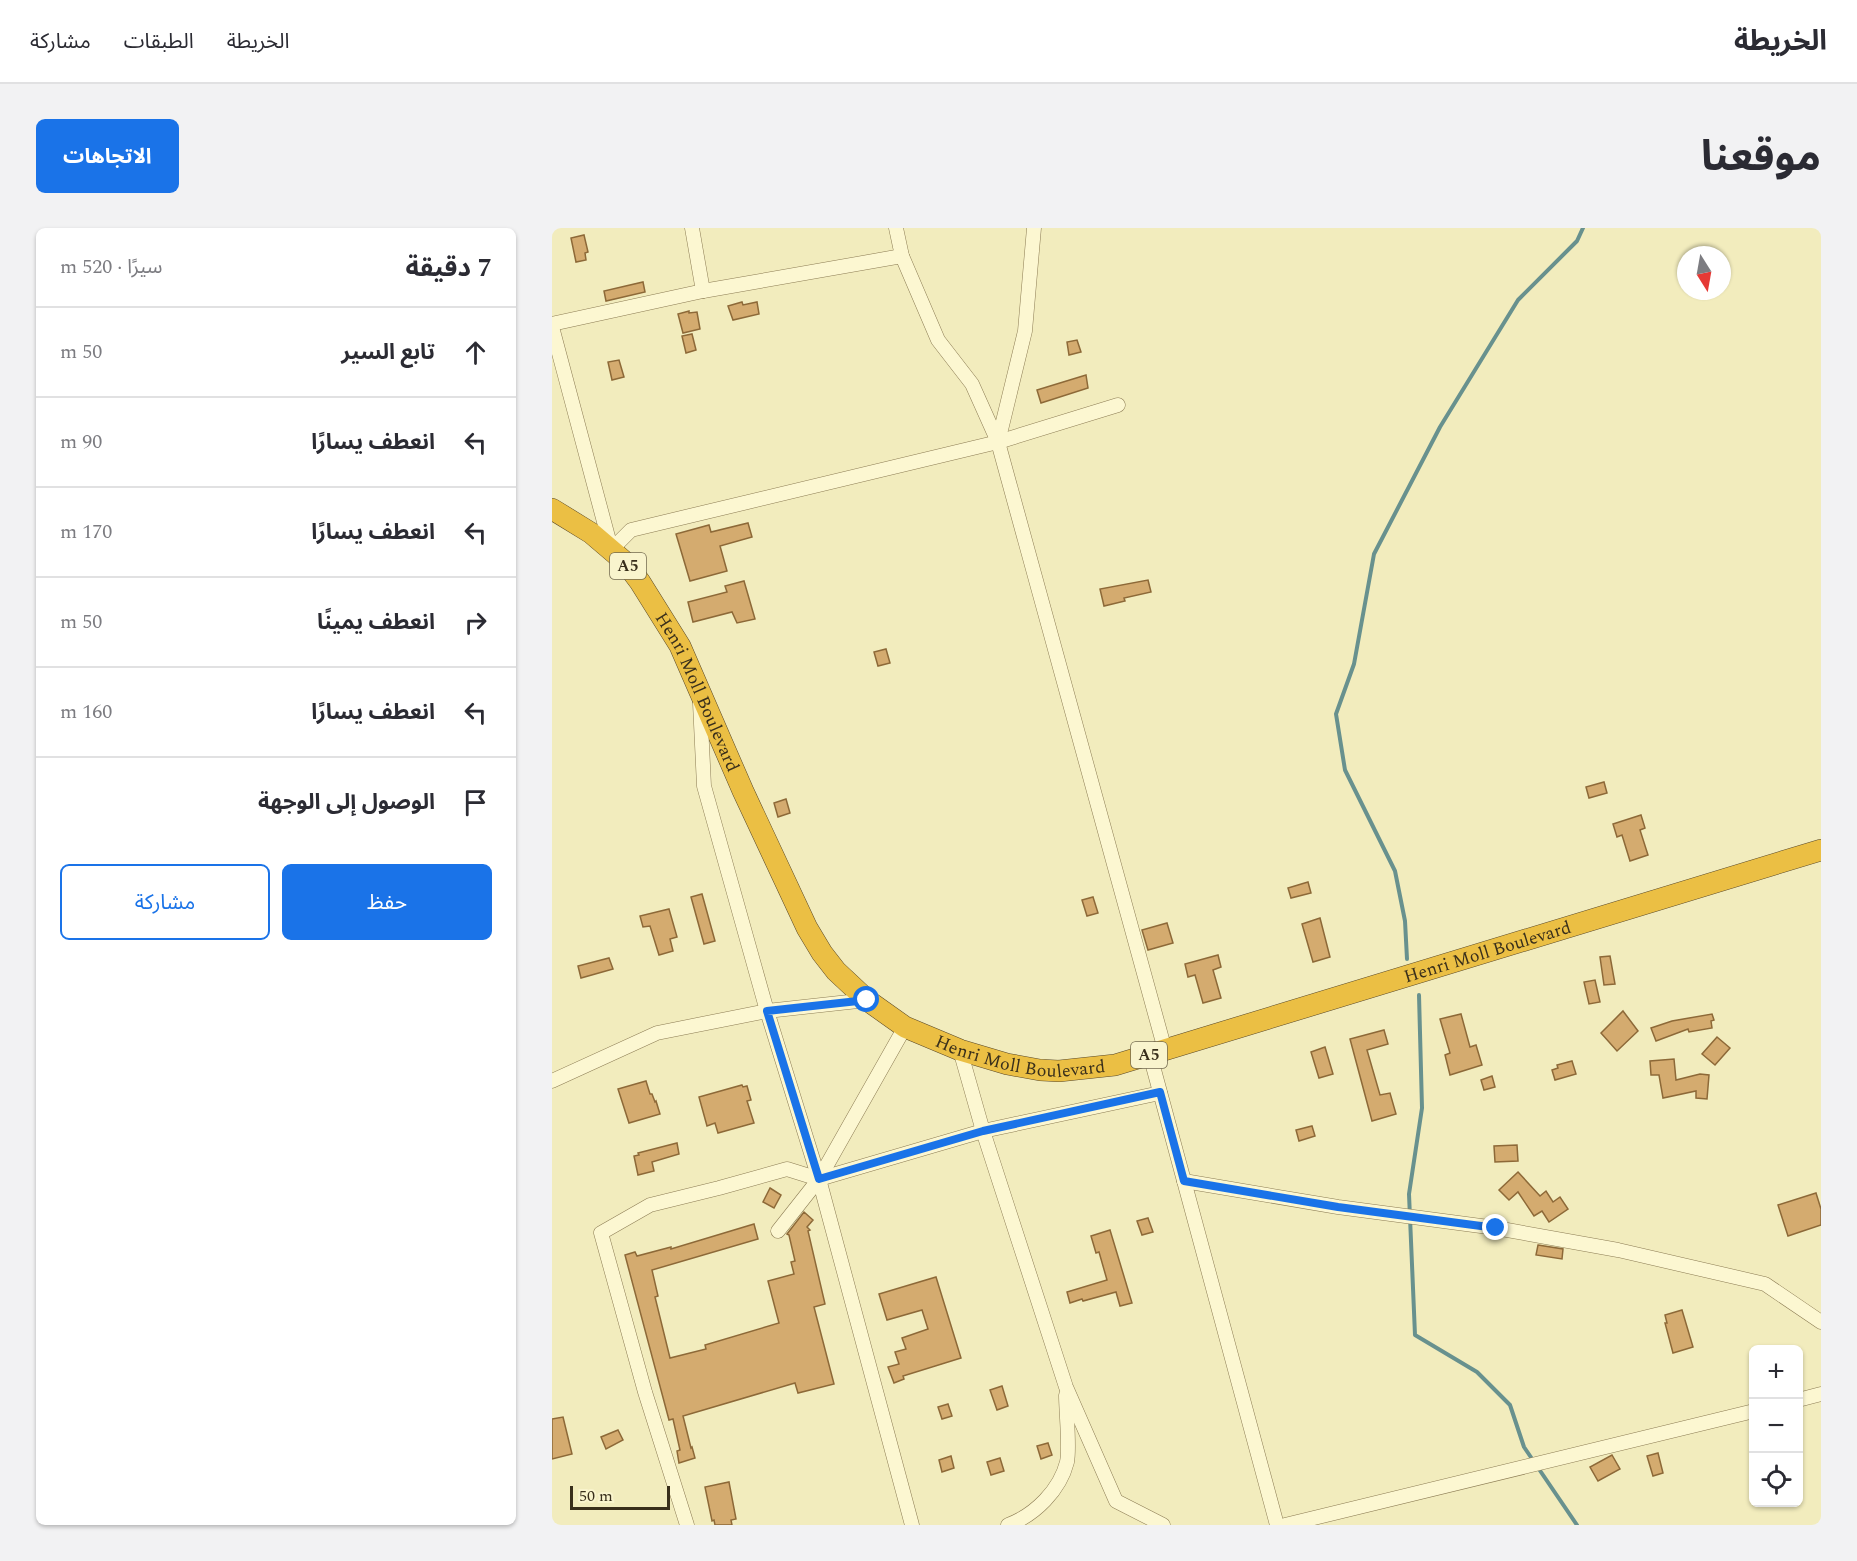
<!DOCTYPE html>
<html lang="ar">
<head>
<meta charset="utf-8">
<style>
  :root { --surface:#fff; --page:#f2f2f3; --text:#2b2b33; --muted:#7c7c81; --line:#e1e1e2; --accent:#1a73e8 }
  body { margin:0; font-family:Spectral,"Noto Sans Arabic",serif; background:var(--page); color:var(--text); direction:rtl }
  .controls { position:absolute; right:18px; bottom:18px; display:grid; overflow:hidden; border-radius:9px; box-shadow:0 2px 4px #0004 }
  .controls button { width:54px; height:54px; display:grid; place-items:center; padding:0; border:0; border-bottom:2px solid var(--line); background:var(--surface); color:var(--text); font:30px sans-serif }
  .compass { position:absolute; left:1125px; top:18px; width:54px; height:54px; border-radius:50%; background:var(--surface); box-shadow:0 2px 4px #0004; rotate:169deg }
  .scale { position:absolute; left:18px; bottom:15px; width:100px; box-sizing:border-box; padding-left:6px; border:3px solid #392f1b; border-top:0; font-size:16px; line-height:21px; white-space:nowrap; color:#392f1b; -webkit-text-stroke:4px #f9f4cd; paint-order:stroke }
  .stop { position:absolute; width:18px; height:18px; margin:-14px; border:4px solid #1a73e8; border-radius:50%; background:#fff }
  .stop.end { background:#1a73e8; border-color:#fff; box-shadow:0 2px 6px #0008 }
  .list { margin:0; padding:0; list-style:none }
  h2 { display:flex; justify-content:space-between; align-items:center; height:78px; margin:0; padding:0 24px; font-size:26px }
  h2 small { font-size:20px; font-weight:400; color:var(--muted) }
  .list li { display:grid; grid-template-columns:39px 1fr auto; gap:18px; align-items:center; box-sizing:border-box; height:90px; padding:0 24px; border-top:2px solid var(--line) }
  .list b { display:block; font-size:22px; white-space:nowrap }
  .list em { font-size:20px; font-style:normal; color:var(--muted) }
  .actions { display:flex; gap:12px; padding:18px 24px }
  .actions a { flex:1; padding:14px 0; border:2px solid var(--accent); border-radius:9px; text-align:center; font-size:21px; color:var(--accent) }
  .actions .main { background:var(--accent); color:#fff }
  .icon { flex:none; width:33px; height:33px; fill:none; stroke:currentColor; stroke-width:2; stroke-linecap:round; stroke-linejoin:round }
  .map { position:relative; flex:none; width:1269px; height:1297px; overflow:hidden; direction:ltr; border-radius:9px }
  header { display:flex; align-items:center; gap:36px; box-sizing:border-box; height:84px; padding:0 30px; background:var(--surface); border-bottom:2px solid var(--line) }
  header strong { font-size:28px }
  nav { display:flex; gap:33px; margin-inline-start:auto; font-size:21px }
  .intro { display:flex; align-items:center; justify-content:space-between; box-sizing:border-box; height:144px; padding:0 36px }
  h1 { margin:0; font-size:42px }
  .button { padding:15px 27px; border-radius:9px; background:var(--accent); color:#fff; font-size:21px; font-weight:700 }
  main { display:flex; gap:36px; padding:0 36px }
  aside { flex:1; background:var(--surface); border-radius:9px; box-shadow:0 2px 4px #0004 }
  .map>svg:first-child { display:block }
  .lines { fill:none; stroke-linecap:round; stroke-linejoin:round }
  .stream { stroke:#68918e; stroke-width:4 }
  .building { fill:#d4ab6f; stroke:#8d6938; stroke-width:1.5 }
  .minor-casing { stroke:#8c7c54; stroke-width:15 }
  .highway-casing { stroke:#594829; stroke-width:22 }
  .minor { stroke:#fcf7d1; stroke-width:14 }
  .highway { stroke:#ebbf44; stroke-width:21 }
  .route { stroke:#1a73e8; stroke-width:8 }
  .labels { text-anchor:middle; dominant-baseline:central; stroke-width:6; stroke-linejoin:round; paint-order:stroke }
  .shield { fill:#f9f4cd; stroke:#736a50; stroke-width:1.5 }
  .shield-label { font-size:16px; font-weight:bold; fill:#392f1b }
  .street-label { font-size:18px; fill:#392f1b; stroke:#f9f4cd }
</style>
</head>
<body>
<header>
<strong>الخريطة</strong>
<nav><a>الخريطة</a><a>الطبقات</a><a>مشاركة</a></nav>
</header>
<div class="intro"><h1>موقعنا</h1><a class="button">الاتجاهات</a></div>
<main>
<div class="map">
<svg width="1269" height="1297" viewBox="0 0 1269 1297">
  <rect width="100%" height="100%" fill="#f2ecbd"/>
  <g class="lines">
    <g class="stream">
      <polyline points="855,731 853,693 843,643 793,542 784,486 802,436 822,326 888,199 966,72 1025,13 1031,0"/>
      <polyline points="867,767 870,880 857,966 863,1107 925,1144 958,1177 972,1219 1025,1297"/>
    </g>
  </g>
  <g class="building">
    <polygon points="32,7 36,24 33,25 34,32 24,34 19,10"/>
    <polygon points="91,54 93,64 54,73 52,63"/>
    <polygon points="190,74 191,77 205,74 207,86 181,92 176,78"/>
    <polygon points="137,83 137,85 145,84 148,101 131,105 126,86"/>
    <polygon points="140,106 144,122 134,125 130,108"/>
    <polygon points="525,112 529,124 517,127 515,114"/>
    <polygon points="67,132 72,149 60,152 56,134"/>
    <polygon points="534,147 536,160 489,175 485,162"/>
    <polygon points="196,295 200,309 168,318 175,343 138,353 124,306 157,297 159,304"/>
    <polygon points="596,352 599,364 572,370 573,373 552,378 548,361"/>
    <polygon points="192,353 203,391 185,395 180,384 141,394 136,374 175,364 173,358"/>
    <polygon points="334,421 338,435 326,438 322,424"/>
    <polygon points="1052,554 1055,565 1037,570 1034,559"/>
    <polygon points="234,571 238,585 226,589 222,575"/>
    <polygon points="1089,587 1093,600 1088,602 1096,627 1078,633 1070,607 1065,609 1061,596"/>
    <polygon points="756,654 759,665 739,670 736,660"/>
    <polygon points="150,666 163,713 152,716 139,669"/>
    <polygon points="541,669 546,685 535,688 530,672"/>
    <polygon points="117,681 125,709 118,711 121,723 107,727 98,698 91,699 88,688"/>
    <polygon points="768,690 778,729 761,734 750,696"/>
    <polygon points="615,695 621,715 596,722 590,702"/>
    <polygon points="666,727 669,739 661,742 669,770 651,775 643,747 636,749 633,736"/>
    <polygon points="1058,728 1063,756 1052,757 1048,729"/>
    <polygon points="57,730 61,741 29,750 26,738"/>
    <polygon points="1043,752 1048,774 1037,776 1032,754"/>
    <polygon points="1071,783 1086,803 1065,823 1049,805"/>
    <polygon points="909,786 918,819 924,817 930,837 898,847 893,827 898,825 888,791"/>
    <polygon points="1160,786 1162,792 1159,793 1160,800 1137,804 1136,801 1104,813 1099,800 1120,793"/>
    <polygon points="832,802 836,816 815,822 828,867 838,865 844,886 820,893 798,811"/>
    <polygon points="1165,809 1178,820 1163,837 1150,826"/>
    <polygon points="773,819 781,846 767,850 759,824"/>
    <polygon points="1122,831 1124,852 1148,846 1157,847 1155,871 1144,870 1144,863 1111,870 1107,847 1099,847 1098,833"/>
    <polygon points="1020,833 1024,846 1003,852 1000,842 1006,840 1005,837"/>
    <polygon points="940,848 943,859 932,862 929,852"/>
    <polygon points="94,853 98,866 100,866 103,874 104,873 108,886 77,895 66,861"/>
    <polygon points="190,857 191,859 195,858 199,872 195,873 202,895 166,905 163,895 155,898 147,869"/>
    <polygon points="760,898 763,908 747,913 744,902"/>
    <polygon points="125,915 127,926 100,934 102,943 86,947 82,928 87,927 86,925"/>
    <polygon points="965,917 966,933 943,934 942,918"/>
    <polygon points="966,944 988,968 994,963 1001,974 1008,969 1016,981 997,994 990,983 982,988 966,964 957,972 947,962"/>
    <polygon points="218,960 229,967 222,980 211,974"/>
    <polygon points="1264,965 1269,981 1269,997 1236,1008 1226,977"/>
    <polygon points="252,984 261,992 255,999 258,1002 256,1003 273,1076 262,1079 282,1156 246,1165 243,1155 131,1188 139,1220 140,1219 143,1230 127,1235 125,1223 128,1222 121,1191 117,1192 73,1027 83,1024 85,1028 119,1019 119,1021 202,996 206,1011 100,1042 106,1068 103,1069 118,1130 154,1121 153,1117 227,1095 216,1053 242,1046 239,1034 243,1033 237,1007 235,1006"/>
    <polygon points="596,990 601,1004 590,1007 585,993"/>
    <polygon points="558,1002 580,1075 568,1078 564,1064 531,1073 530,1071 518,1075 515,1064 555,1052 547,1024 544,1025 539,1008"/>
    <polygon points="986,1017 1011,1021 1010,1031 984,1027"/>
    <polygon points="384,1049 409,1130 351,1148 352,1151 342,1155 336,1139 347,1136 343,1124 354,1121 350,1110 376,1101 370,1082 335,1092 327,1066"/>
    <polygon points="1130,1082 1141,1119 1121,1125 1113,1095 1115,1095 1113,1087"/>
    <polygon points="450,1158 456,1178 445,1182 438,1162"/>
    <polygon points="396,1176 400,1188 390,1191 386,1179"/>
    <polygon points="11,1189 20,1226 0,1231 0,1191"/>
    <polygon points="66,1202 71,1212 54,1221 49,1209"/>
    <polygon points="496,1215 500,1227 489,1231 485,1218"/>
    <polygon points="1106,1225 1111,1245 1101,1248 1095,1228"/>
    <polygon points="1060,1227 1068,1241 1046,1253 1038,1239"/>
    <polygon points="399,1228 402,1240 390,1244 387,1232"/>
    <polygon points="448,1230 452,1243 439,1247 435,1234"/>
    <polygon points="177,1254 184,1291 179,1292 180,1297 163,1297 162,1292 160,1293 153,1259"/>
  </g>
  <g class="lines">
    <g class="minor-casing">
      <g id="minor">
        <polyline points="140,0 151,63"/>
        <polyline points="344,0 350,28 386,112 420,156 446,214 613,822"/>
        <polyline points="0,96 151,63 350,28"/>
        <polyline points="0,99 59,320"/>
        <polyline points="446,214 473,103 482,0"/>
        <polyline points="59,322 79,302 446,214 566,177"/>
        <polyline points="148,475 152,558 215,783 267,951 360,1297"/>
        <polyline points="408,822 431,903 514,1159 564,1273 611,1297"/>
        <polyline points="598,827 725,1297"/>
        <polyline points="0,853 105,805 215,783 315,772"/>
        <polyline points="632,953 786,979 944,1000 1066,1022 1213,1056 1269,1094"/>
        <polyline points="226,1003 267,951 431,903 608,865"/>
        <polyline points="1246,1172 1269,1166"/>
        <polyline points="135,1297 93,1164 49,1005 98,977 167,960 235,941 267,951 353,799"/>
        <path d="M456 1297C483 1287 508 1262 515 1234 518 1220 514 1183 514 1167"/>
        <polyline points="733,1297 1202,1183"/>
      </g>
    </g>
    <g class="highway-casing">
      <g id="highway">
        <path id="s1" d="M0 281 39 305 73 334 88 354 128 418 191 563 255 700 270 725 284 743 315 772 353 799 408 822 455 836 488 842 507 843 563 837 1269 622"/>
      </g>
    </g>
    <use href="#minor" class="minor"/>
    <use href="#highway" class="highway"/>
  </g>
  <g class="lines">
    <polyline class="route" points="315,772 215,783 267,951 431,903 608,864 632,953 786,979 944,1000"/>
  </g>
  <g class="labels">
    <g class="shield">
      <rect x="58" y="325" width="36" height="26" rx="4.5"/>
      <rect x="579" y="814" width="36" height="26" rx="4.5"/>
    </g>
    <g class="shield-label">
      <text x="76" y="338">A5</text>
      <text x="597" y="827">A5</text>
    </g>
    <g class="street-label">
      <text stroke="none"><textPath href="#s1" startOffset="240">Henri Moll Boulevard</textPath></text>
      <text stroke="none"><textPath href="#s1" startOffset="1248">Henri Moll Boulevard</textPath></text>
      <text stroke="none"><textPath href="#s1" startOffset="762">Henri Moll Boulevard</textPath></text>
    </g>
  </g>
</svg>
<div class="controls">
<button>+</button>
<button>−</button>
<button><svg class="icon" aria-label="locate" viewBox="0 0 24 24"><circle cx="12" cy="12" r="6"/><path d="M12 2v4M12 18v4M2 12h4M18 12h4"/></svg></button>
</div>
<svg class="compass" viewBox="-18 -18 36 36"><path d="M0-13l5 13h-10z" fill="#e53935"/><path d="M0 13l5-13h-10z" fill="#7c7c81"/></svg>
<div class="scale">50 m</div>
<div class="stop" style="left:315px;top:772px"></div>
<div class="stop end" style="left:944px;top:1000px"></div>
</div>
<aside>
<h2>7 دقيقة<small>سيرًا · 520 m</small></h2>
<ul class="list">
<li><svg class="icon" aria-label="ahead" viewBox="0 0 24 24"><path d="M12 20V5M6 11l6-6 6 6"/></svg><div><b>تابع السير</b></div><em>50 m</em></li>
<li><svg class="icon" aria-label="left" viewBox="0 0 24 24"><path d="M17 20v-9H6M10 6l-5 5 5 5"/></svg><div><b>انعطف يسارًا</b></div><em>90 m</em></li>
<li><svg class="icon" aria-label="left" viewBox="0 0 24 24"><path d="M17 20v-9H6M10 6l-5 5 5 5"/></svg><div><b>انعطف يسارًا</b></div><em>170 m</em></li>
<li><svg class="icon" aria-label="right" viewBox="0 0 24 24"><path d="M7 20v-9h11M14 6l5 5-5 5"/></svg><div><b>انعطف يمينًا</b></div><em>50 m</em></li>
<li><svg class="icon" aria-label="left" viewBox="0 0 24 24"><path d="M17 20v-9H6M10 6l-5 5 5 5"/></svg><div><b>انعطف يسارًا</b></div><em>160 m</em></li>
<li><svg class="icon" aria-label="arrive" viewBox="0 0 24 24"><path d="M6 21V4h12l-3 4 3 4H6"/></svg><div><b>الوصول إلى الوجهة</b></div></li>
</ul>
<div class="actions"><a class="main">حفظ</a><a>مشاركة</a></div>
</aside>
</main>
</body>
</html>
